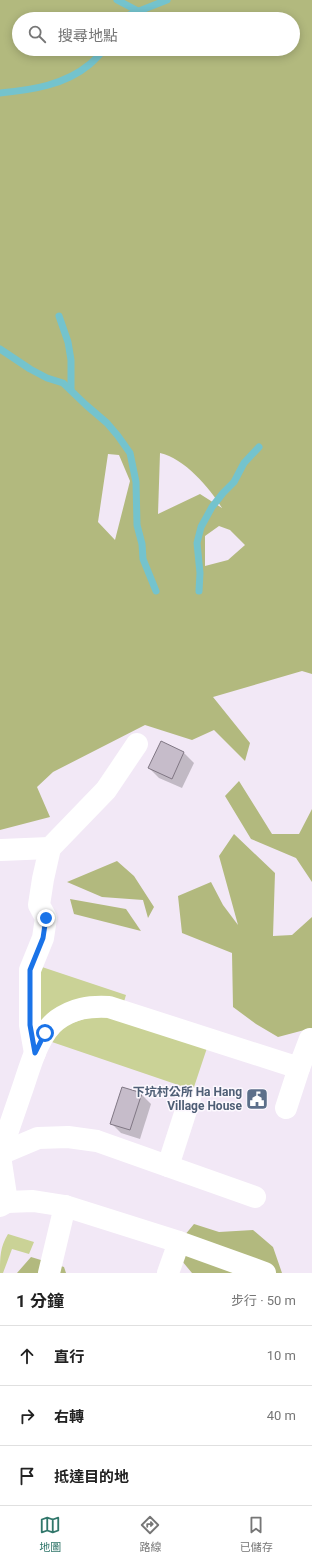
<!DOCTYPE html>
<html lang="zh-TW">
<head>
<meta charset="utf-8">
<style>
  :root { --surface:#fff; --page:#f2f2f2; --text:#222; --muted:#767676; --line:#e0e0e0; --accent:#31776b }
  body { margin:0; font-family:Roboto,"Noto Sans TC",sans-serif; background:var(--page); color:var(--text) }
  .stop { position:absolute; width:12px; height:12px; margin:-9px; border:3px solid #1a73e8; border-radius:50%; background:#fff }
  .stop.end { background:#1a73e8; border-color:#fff; box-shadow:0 1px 4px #0008 }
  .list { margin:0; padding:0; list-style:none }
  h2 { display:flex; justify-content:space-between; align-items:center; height:52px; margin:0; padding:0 16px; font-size:17px }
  h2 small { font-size:13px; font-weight:400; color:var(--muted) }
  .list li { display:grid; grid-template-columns:26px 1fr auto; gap:12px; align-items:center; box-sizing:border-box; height:60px; padding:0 16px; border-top:1px solid var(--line) }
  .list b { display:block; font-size:15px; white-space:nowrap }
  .list em { font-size:13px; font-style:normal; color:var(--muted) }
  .icon { flex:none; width:22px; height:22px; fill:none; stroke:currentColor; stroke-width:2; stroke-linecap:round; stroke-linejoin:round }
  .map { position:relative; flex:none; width:312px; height:1273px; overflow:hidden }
  .search { position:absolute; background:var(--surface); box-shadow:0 2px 10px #0003; left:12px; right:12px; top:12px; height:44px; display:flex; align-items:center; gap:10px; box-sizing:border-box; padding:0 14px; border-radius:22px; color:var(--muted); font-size:15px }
  .sheet { height:232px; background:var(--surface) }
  nav { display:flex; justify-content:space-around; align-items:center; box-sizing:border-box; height:56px; border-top:1px solid var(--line); background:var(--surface); font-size:11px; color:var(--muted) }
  nav a { display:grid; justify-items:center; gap:2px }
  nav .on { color:var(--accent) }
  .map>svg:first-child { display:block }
  .green { fill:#cad296 }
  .forest { fill:#b2b97e; fill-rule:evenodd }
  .shadow { fill:#0003 }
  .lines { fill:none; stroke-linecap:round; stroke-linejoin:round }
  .stream { stroke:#74c3cd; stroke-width:7 }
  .building { fill:#c6bcca; stroke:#807784 }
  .minor { stroke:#fff; stroke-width:22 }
  .route { stroke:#1a73e8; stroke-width:5 }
  .labels { text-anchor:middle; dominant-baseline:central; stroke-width:3; stroke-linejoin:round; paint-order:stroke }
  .service-label { font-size:12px; font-weight:bold; fill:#4e5e75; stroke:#fcf8fe; text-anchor:end }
</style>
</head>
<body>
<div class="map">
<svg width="312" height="1273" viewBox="0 0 312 1273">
  <rect width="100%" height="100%" fill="#f2e8f6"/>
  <g class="green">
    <polygon points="36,965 126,995 123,1005 37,1029"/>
    <polygon points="102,1013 208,1045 193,1090 49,1041 60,1027"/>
    <path d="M8 1234 34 1242 29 1254 12 1249 3 1273H0C0 1257 0 1247 8 1234Z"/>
  </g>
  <g class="forest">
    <path d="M0 0H312V674L302 671 213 697 250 743 245 761 214 730 192 740 145 725 53 772 37 787 50 817 0 830ZM19 19H293V49H19ZM160 453C184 458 210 488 222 508L200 494 158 514ZM108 454 119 455 130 481 115 540 98 522ZM219 526 230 530 245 545 228 560 205 566V536Z"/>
    <polygon points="239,781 272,834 299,834 312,809 312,882 296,858 251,839 225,796"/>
    <polygon points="234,834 275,873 273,936 292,935 312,917 312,1028 278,1037 256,1024 233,1007 232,953 182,933 178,896 211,882 223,905 238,925 219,856"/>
    <polygon points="117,861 134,876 154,907 148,918 143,900 102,897 67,882"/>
    <polygon points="70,899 126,909 141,931 74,914"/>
    <polygon points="194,1224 219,1232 253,1230 273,1247 282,1273 192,1273 182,1261 184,1236"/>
    <polygon points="31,1257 64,1267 66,1273 17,1273"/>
  </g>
  <g class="shadow">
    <polygon points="161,742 184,753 194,763 182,788 159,778 149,768"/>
    <polygon points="141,1094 151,1104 140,1139 121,1133 111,1123"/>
  </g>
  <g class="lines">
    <g class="stream">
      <polyline points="117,0 138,11"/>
      <polyline points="127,19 129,15 167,0"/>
      <path d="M0 93C32 90 65 85 90 64 95 60 100 54 105 49"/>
      <polyline points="59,316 68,342 71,360 71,390"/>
      <polyline points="0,349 30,369 47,378 63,383 86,405 107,423 118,436 130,453 136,482 137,525 142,544 143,559 156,591"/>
      <polyline points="199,591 200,573 197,543 201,527 212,507 223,493 234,482 244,463 259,447"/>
    </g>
  </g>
  <g class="building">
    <polygon points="161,741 184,752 172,779 148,768"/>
    <polygon points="122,1087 142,1093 130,1130 110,1124"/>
  </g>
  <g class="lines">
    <g class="minor">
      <polyline points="1,850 50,848"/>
      <polyline points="35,1053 30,1025 30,970 43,938 46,918 39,905 43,879 50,848 106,790 137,744"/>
      <polyline points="286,1108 299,1068"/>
      <path d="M0 1154C7 1134 14 1113 21 1093 29 1071 37 1035 57 1020 74 1008 89 1006 109 1007L299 1068 310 1039"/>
      <polyline points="0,1154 38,1138 68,1137 97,1141 255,1197"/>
      <polyline points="0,1156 7,1202"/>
      <polyline points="168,1166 190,1098"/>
      <polyline points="0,1206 7,1202 33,1201 65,1206 179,1242 265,1273"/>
      <polyline points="49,1273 65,1206"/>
      <polyline points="168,1273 179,1242"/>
    </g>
  </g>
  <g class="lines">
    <polyline class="route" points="45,1033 35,1053 30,1025 30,970 43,938 46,918"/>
  </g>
  <defs>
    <g id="civic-square" transform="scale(1.15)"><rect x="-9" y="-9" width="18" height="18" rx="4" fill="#5c6f8a" stroke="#fcf8fe"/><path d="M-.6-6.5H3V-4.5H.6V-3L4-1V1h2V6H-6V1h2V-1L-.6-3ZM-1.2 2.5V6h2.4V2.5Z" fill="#fff"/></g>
  </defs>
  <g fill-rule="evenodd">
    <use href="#civic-square" x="257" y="1099"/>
  </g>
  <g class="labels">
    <g class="service-label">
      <text x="242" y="1092">下坑村公所 Ha Hang<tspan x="242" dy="14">Village House</tspan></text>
    </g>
  </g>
</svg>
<div class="stop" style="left:45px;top:1033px"></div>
<div class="stop end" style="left:46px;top:918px"></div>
<div class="search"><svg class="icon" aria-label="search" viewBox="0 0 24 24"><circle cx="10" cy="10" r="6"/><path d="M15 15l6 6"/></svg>搜尋地點</div>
</div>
<section class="sheet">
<h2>1 分鐘<small>步行 · 50 m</small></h2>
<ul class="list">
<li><svg class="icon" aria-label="ahead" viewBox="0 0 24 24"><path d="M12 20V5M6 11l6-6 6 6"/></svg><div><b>直行</b></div><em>10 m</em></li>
<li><svg class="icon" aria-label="right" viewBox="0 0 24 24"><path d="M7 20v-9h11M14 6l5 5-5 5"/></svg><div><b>右轉</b></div><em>40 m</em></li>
<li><svg class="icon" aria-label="arrive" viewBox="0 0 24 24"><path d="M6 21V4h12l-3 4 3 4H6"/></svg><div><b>抵達目的地</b></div></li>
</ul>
</section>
<nav>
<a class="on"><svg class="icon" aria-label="map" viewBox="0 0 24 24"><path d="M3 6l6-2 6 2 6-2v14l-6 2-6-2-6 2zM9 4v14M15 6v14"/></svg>地圖</a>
<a><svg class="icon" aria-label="directions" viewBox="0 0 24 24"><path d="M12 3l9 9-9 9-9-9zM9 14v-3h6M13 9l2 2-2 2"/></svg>路線</a>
<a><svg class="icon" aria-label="saved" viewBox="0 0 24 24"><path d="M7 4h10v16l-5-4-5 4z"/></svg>已儲存</a>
</nav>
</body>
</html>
